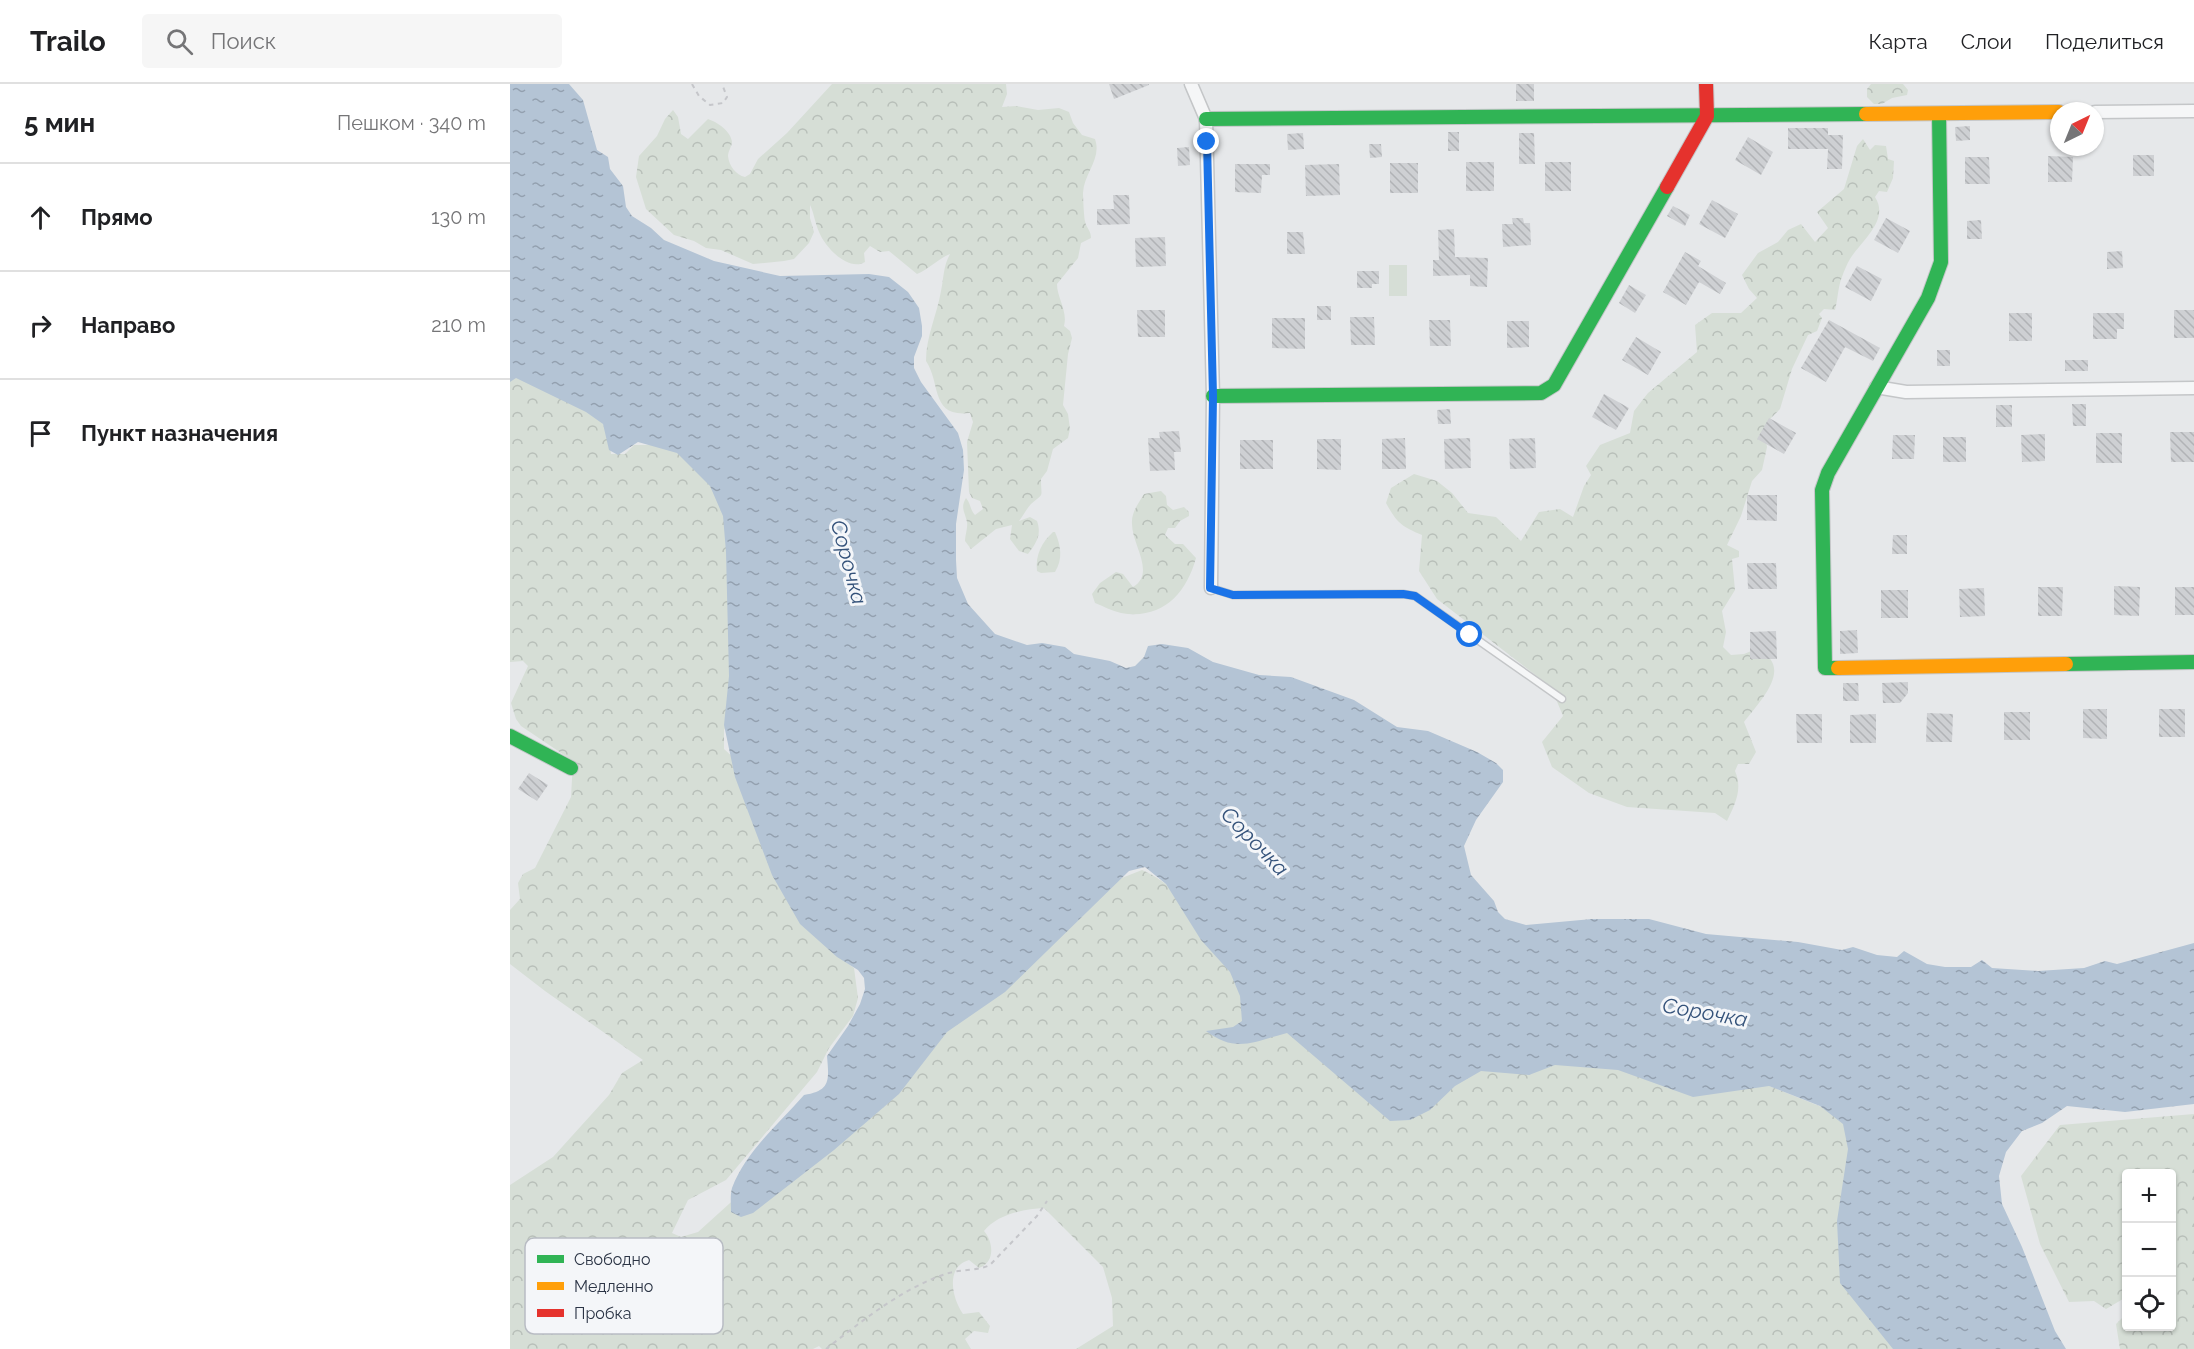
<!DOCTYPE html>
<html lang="ru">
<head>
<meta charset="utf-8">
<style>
  :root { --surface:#fff; --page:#f6f6f6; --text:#202124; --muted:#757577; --line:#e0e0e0 }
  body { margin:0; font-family:Raleway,sans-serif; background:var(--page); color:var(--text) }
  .controls { position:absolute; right:18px; bottom:18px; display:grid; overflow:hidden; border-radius:6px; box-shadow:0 2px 4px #0004 }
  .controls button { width:54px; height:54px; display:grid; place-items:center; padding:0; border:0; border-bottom:2px solid var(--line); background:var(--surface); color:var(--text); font:30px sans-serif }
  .compass { position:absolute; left:1540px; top:18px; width:54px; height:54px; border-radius:50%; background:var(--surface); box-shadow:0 2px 4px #0004; rotate:43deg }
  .stop { position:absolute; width:18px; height:18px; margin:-14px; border:4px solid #1a73e8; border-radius:50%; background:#fff }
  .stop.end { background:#1a73e8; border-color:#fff; box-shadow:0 2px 6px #0008 }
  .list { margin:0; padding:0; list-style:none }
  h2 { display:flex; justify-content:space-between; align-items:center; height:78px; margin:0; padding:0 24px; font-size:26px }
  h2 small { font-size:20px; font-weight:400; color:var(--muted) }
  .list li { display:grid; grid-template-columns:39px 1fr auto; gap:18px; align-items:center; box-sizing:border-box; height:108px; padding:0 24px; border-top:2px solid var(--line) }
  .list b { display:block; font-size:22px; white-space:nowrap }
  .list em { font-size:20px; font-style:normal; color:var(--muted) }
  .icon { flex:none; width:33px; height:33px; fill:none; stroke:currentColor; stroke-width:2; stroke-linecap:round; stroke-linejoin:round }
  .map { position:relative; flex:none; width:1684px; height:1265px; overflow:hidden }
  header { display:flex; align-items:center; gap:36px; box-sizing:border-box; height:84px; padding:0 30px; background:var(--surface); border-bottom:2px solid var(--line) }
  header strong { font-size:28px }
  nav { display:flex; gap:33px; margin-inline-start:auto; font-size:21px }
  .search { width:420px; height:54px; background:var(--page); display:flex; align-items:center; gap:15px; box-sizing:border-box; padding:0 21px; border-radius:6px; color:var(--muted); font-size:22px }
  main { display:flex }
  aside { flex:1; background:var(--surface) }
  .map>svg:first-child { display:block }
  .green { fill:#d6ded6 }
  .forest { fill:url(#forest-crowns) }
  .water { fill:url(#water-ripples) }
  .building { fill:url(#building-back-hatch) }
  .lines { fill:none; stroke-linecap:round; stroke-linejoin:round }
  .lane-casing { stroke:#c4c6c8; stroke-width:9 }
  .street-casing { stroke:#c4c6c8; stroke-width:15 }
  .fast-casing { stroke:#c4c6c8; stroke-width:16 }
  .slow-casing { stroke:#c4c6c8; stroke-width:16 }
  .jam-casing { stroke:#c4c6c8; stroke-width:16 }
  .path { stroke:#c5c6ca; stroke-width:2; stroke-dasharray:4.5 4.5; stroke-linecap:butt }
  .lane { stroke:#f5f6f7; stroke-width:6 }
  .street { stroke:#f5f6f7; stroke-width:12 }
  .fast { stroke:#30b455; stroke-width:14 }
  .slow { stroke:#ff9f0a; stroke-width:14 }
  .jam { stroke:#e5322d; stroke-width:14 }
  .route { stroke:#1a73e8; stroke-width:8 }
  .labels { text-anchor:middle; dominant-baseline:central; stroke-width:6; stroke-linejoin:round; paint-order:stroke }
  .water-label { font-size:21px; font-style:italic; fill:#34527a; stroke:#f4f6f9 }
  .key { fill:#f4f6f9; stroke:#b8bcc3; stroke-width:1.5 }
  .key-label { font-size:16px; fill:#2b3445 }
</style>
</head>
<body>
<header>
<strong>Trailo</strong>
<div class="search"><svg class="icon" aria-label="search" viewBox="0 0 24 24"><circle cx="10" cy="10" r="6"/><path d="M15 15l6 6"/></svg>Поиск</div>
<nav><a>Карта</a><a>Слои</a><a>Поделиться</a></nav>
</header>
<main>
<aside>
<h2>5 мин<small>Пешком · 340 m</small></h2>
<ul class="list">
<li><svg class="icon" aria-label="ahead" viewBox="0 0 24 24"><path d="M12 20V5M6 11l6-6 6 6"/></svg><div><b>Прямо</b></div><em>130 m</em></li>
<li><svg class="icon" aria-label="right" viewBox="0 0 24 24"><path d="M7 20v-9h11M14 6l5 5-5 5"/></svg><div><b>Направо</b></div><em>210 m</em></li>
<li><svg class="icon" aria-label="arrive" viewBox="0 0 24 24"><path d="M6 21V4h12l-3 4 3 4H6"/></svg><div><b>Пункт назначения</b></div></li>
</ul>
</aside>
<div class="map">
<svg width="1684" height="1265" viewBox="0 0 1684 1265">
  <defs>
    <pattern id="forest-crowns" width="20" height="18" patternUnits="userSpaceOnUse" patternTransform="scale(1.5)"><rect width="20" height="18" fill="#d6ded6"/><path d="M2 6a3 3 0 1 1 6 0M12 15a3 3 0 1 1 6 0" fill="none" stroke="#b8bfb9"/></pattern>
    <pattern id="water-ripples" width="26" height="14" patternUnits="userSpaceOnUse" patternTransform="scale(1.5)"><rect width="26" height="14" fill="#b4c4d5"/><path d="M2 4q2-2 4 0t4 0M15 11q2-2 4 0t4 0" fill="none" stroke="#93a0af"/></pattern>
    <pattern id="building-back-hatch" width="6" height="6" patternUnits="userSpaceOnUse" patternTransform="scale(1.5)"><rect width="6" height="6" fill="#ced0d3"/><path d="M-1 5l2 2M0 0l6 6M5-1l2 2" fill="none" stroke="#b1b3b6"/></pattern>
  </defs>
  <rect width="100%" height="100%" fill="#e6e8ea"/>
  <rect class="green" x="879" y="181" width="18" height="31"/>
  <g class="forest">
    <path d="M322 0H496L497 10 492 23 506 22 528 26 549 24 559 28 563 39 572 51 585 55C592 75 574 89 573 109 573 112 574 133 575 137 576 144 581 146 581 154L571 159 568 174 547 200C547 214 558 227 554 242L560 247 562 254 558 270 553 321 558 330 560 345 558 354 543 365 537 387 531 395C531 415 535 408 521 420 517 424 513 432 509 437L520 433 527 437C532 451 526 459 518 470L509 467 500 455 502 441 486 445 461 465 455 457C455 452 458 443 457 438 455 428 450 424 456 414 461 420 460 426 465 431L473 425 470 417 462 414 459 408 457 358 463 338 460 329C420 334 431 299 416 277 416 252 427 231 431 207 434 193 433 183 440 170 428 175 419 185 407 190L379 167 370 168 360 162 354 169 355 178C338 188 315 163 309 148 305 139 304 129 300 121V134L304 148 299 159 284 175 274 177 243 180 211 166 196 164 184 157 164 151 136 125 126 93 129 72 147 52 155 35 163 26 168 33 171 50 178 55 198 35C207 38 221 47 222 58 222 62 218 67 218 72 219 82 226 91 235 93L240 90 248 75 277 49Z"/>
    <polygon points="1361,0 1393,0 1398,6 1397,11 1382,14 1372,20 1364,20 1357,13 1357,5"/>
    <path d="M1353 55 1360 66 1365 61 1376 62 1378 75 1384 77 1383 94 1377 108 1369 107 1365 113C1380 136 1351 157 1340 175 1337 180 1334 187 1332 193 1328 202 1328 215 1325 226L1314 225 1309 230 1312 234 1307 247 1298 251 1282 285 1270 325 1259 336 1255 351 1257 363 1252 386 1242 397 1231 432 1217 461 1229 467V473L1222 475 1225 506 1212 527 1216 548 1213 563 1221 571 1234 570 1246 565C1286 582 1250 617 1234 638L1246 668 1239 680H1228L1225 687C1233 705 1225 720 1217 737L1205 729 1117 723 1079 709 1042 683 1032 658 1053 632 1041 603 927 515 909 487 912 451C891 442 887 439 876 419L881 404 904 390 927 397 942 409 958 429 986 433 1011 457 1029 428 1050 425 1063 433 1074 402 1081 391 1076 382 1090 361 1120 349 1124 327 1138 309 1187 268 1185 241 1202 229H1231L1247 214 1239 205 1232 191 1248 169 1268 158 1278 146 1291 140 1305 158 1318 144 1307 128 1334 105 1347 62Z"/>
    <path d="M0 290 87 332 99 348 101 370H115L124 361H159L185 375 220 433 223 628 214 646V665L225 675 329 873 344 884 348 914 343 932 319 964 307 988 216 1096 178 1116 162 1149 171 1153 188 1148 230 1110 430 947 594 801 632 786C689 810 722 889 751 940L956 974 1237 993 1339 1034 1399 1265H566L603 1242 602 1214 593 1183 534 1124C514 1125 487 1130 474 1147 483 1157 486 1178 469 1184L459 1176C435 1183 442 1214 453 1230L469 1228 480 1242 478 1249 464 1247 455 1255 461 1265H312L309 1262 303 1265H0V1101L43 1073 99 1011 112 989 133 976 35 907 0 880V826L10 815 8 799 13 790 25 784 61 713 63 677 11 642 6 635 1 619 18 582 13 577 0 578Z"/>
    <path d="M651 407 656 412 657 421 663 426 674 423 679 428V432L670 437 665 444H658L655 451 665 460H673L686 474C676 511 651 536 611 529 602 527 593 522 585 519L582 510 590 499 606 488 613 490 623 503C646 489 622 461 622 440 621 428 629 419 634 410Z"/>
    <path d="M543 448H545C551 462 553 475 545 488L531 489 527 487C525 471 532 458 543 448Z"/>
    <polygon points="1684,1030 1684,1265 1610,1265 1606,1240 1616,1230 1616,1242 1662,1242 1662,1090 1616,1090 1616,1222 1613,1215 1596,1225 1584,1217 1559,1218 1530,1160 1511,1092 1550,1041"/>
  </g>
  <path class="water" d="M0 0H59L73 16 87 66 98 73 100 85 113 102 116 123 122 132 141 144 154 156 204 177 270 192 359 190 379 193 398 208 409 224 412 242V252L404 273V284L411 298 448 349 453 366 454 386 446 440V476L447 494 458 520 485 550 517 561 532 559 555 563 564 570 600 577 616 584 625 582 634 573 638 562 652 560 678 564 703 578 749 591 781 593 844 616 887 643 918 647 967 668 986 679 993 686V698L966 736 954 762 961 791 984 817 988 828 995 835 1016 841 1082 835H1139L1196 850 1288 858 1332 866 1343 863 1367 871 1387 873 1394 867 1417 880 1435 883H1461L1472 876 1482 884 1528 887 1574 884 1595 877 1607 880 1684 859V1020L1615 1028 1557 1022 1532 1039 1512 1047 1496 1068 1489 1092 1492 1120 1512 1163 1545 1247 1556 1265H1383L1330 1199 1327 1137 1338 1065 1333 1040 1310 1022 1259 1002 1183 1013 1108 986 1045 981 1019 991 971 987 945 1002 920 1026 900 1036 880 1037 777 949C745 957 726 970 696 947L723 943 732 937 730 912 720 888 691 856 656 800 635 783 619 787 495 908 437 948 389 1010 324 1066 243 1129 231 1133 221 1128C221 1120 220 1111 222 1104 236 1067 268 1041 294 1011 321 1007 319 996 317 972L338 942 350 920 355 905 354 894 348 886 327 873 290 840 262 791 225 693 214 641 219 592 216 468 213 432 200 402 167 369 128 358 108 371 99 366 93 340 76 328 6 294 0 298Z"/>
  <g class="building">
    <polygon points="599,0 639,0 639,1 604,15"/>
    <rect x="1006" y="0" width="18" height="17"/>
    <polygon points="1460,42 1460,56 1446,57 1445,43"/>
    <polygon points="1278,44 1318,44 1318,51 1333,51 1332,85 1317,85 1318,65 1278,65"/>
    <rect x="938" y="48" width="11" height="19"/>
    <polygon points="793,49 794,65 778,66 777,50"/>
    <polygon points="1009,49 1024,49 1025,80 1009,80"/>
    <polygon points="1238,53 1263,68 1251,91 1225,76"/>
    <polygon points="859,60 871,60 872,73 860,74"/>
    <polygon points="679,63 680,81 668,82 667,64"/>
    <rect x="1623" y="71" width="21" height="21"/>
    <polygon points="1538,72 1563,73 1562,98 1538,98"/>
    <polygon points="1455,73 1479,73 1480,100 1455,100"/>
    <rect x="956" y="78" width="28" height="29"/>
    <rect x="1035" y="78" width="26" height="29"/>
    <rect x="880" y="79" width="28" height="30"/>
    <polygon points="725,80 760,80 760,91 752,91 751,109 725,108"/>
    <polygon points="829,80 830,111 796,112 795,81"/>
    <polygon points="603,111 619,111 620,140 587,141 587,125 604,125"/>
    <polygon points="1202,116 1228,130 1215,154 1189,140"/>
    <polygon points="1163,122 1180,131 1175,142 1157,132"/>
    <polygon points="1002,134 1013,134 1014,139 1020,139 1021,161 993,163 992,140 1003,140"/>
    <polygon points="1376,134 1400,147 1388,169 1364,156"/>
    <polygon points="1471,136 1472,155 1457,155 1457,137"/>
    <polygon points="944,145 945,173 978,174 977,203 960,202 960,191 923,192 923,176 929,176 928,146"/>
    <polygon points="777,148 793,148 795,170 777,170"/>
    <polygon points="655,153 656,182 626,183 625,154"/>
    <polygon points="1612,167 1613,184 1597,185 1597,168"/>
    <polygon points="1175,168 1191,177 1188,182 1216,199 1210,210 1189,198 1176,221 1153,208"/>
    <polygon points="1347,182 1372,195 1361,217 1335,203"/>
    <polygon points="847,187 869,187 869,200 862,200 862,204 847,204"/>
    <polygon points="1119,201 1136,211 1125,229 1109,219"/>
    <rect x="807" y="222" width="14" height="14"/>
    <polygon points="627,226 655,226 655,253 628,253"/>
    <rect x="1664" y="226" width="20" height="28"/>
    <rect x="1499" y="229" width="23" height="28"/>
    <polygon points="1583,229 1614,229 1614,245 1607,245 1607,255 1583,255"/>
    <polygon points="840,233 864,233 865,261 841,261"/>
    <polygon points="762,234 795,234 795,265 762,264"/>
    <polygon points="919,236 940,236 941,262 920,262"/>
    <polygon points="1319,236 1370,264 1363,277 1335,263 1316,298 1291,284"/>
    <polygon points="997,237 1019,237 1019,263 997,264"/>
    <polygon points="1126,253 1151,268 1138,291 1112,276"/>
    <rect x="1427" y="266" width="13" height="16"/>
    <rect x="1555" y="276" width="23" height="11"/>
    <polygon points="1094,310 1119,324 1106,346 1082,333"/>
    <polygon points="1562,320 1576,320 1576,342 1563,342"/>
    <rect x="1486" y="321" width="16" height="22"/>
    <polygon points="940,325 941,340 928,340 927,326"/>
    <polygon points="1259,334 1286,349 1274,370 1247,355"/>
    <polygon points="669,347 671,368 664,368 665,386 640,387 638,354 650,354 649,348"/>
    <polygon points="1660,348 1684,348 1684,378 1661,378"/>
    <rect x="1586" y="349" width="26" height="30"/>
    <polygon points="1535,350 1535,377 1512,378 1511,351"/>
    <polygon points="1383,351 1405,351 1404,375 1382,375"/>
    <rect x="1433" y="353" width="23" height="25"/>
    <polygon points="895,354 896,385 872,385 872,355"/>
    <polygon points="960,354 961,384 935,385 934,355"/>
    <polygon points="1025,354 1026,384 1000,385 999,355"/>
    <polygon points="807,355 831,355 831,386 807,385"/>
    <rect x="730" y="356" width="33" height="29"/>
    <polygon points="1237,411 1267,411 1267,437 1237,436"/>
    <polygon points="1383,451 1397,451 1397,470 1382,470"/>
    <polygon points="1237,479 1266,479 1267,505 1238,505"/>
    <polygon points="1604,502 1630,503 1629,532 1604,531"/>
    <polygon points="1528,503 1553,503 1552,532 1528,532"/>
    <rect x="1665" y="503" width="19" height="28"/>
    <polygon points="1474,504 1475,532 1450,533 1449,505"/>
    <rect x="1371" y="506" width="27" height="28"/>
    <polygon points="1347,546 1348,569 1330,570 1330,547"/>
    <polygon points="1266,547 1267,575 1240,575 1240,548"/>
    <polygon points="1398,598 1398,609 1390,619 1373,619 1372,599"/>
    <polygon points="1333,599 1348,599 1349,617 1333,617"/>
    <polygon points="1573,625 1597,625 1597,655 1573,654"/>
    <rect x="1649" y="625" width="26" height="28"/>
    <rect x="1494" y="628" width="26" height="28"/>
    <polygon points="1417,629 1443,630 1442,658 1416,658"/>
    <polygon points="1286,630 1312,630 1312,659 1287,659"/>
    <polygon points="1366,630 1366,659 1340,659 1340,631"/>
    <polygon points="19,689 38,701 27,717 8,705"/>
  </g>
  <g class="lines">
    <g class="lane-casing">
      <polyline id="lane" points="701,504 723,511 893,510 905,512 1052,615"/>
    </g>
    <g class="street-casing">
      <g id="street">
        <polyline points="681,0 696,35 703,312 701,504"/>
        <polyline points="1585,28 1684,27"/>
        <polyline points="1366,303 1396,308 1684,304"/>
      </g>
    </g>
    <g class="fast-casing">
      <g id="fast">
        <polyline points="696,35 1356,30"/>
        <polyline points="703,312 1031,309 1044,301 1157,103"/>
        <polyline points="1556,580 1684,578"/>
        <polyline points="1328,584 1315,584 1312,406 1318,389 1418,214 1431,178 1429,30"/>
        <polyline points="0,652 61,684"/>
      </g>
    </g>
    <g class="slow-casing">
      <g id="slow">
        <polyline points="1356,30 1549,28"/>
        <polyline points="1328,584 1556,580"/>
      </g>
    </g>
    <g class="jam-casing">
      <polyline id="jam" points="1157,103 1197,32 1196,0"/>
    </g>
    <g class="path">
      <polyline points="182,0 189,12 200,21 213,19 217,13 212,0"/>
      <path d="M316 1265C352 1237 395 1202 439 1189 453 1185 467 1187 480 1181L527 1132 537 1117"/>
    </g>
    <use href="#lane" class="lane"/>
    <use href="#street" class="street"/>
    <use href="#fast" class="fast"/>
    <use href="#slow" class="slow"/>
    <use href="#jam" class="jam"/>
  </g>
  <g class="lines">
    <polyline class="route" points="697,58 703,312 700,504 723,511 893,510 905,512 960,551"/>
  </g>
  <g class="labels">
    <g class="water-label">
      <text transform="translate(339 478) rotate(75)">Сорочка</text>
      <text transform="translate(745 757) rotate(46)">Сорочка</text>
      <text transform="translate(1195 928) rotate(10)">Сорочка</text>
    </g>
  </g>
  <rect x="15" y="1154" width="198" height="96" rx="9" class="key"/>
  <rect x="27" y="1171" width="27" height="8" fill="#30b455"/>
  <rect x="27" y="1198" width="27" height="8" fill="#ff9f0a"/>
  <rect x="27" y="1225" width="27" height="8" fill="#e5322d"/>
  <g class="key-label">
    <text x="64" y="1181">Свободно</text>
    <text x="64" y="1208">Медленно</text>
    <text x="64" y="1235">Пробка</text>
  </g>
</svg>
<div class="controls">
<button>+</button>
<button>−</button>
<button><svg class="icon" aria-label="locate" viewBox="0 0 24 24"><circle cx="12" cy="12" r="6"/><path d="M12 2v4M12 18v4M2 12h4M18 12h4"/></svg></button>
</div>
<svg class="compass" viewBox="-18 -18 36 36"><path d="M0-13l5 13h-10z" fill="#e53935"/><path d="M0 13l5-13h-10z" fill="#757577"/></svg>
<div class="stop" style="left:960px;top:551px"></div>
<div class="stop end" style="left:697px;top:58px"></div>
</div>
</main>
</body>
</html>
